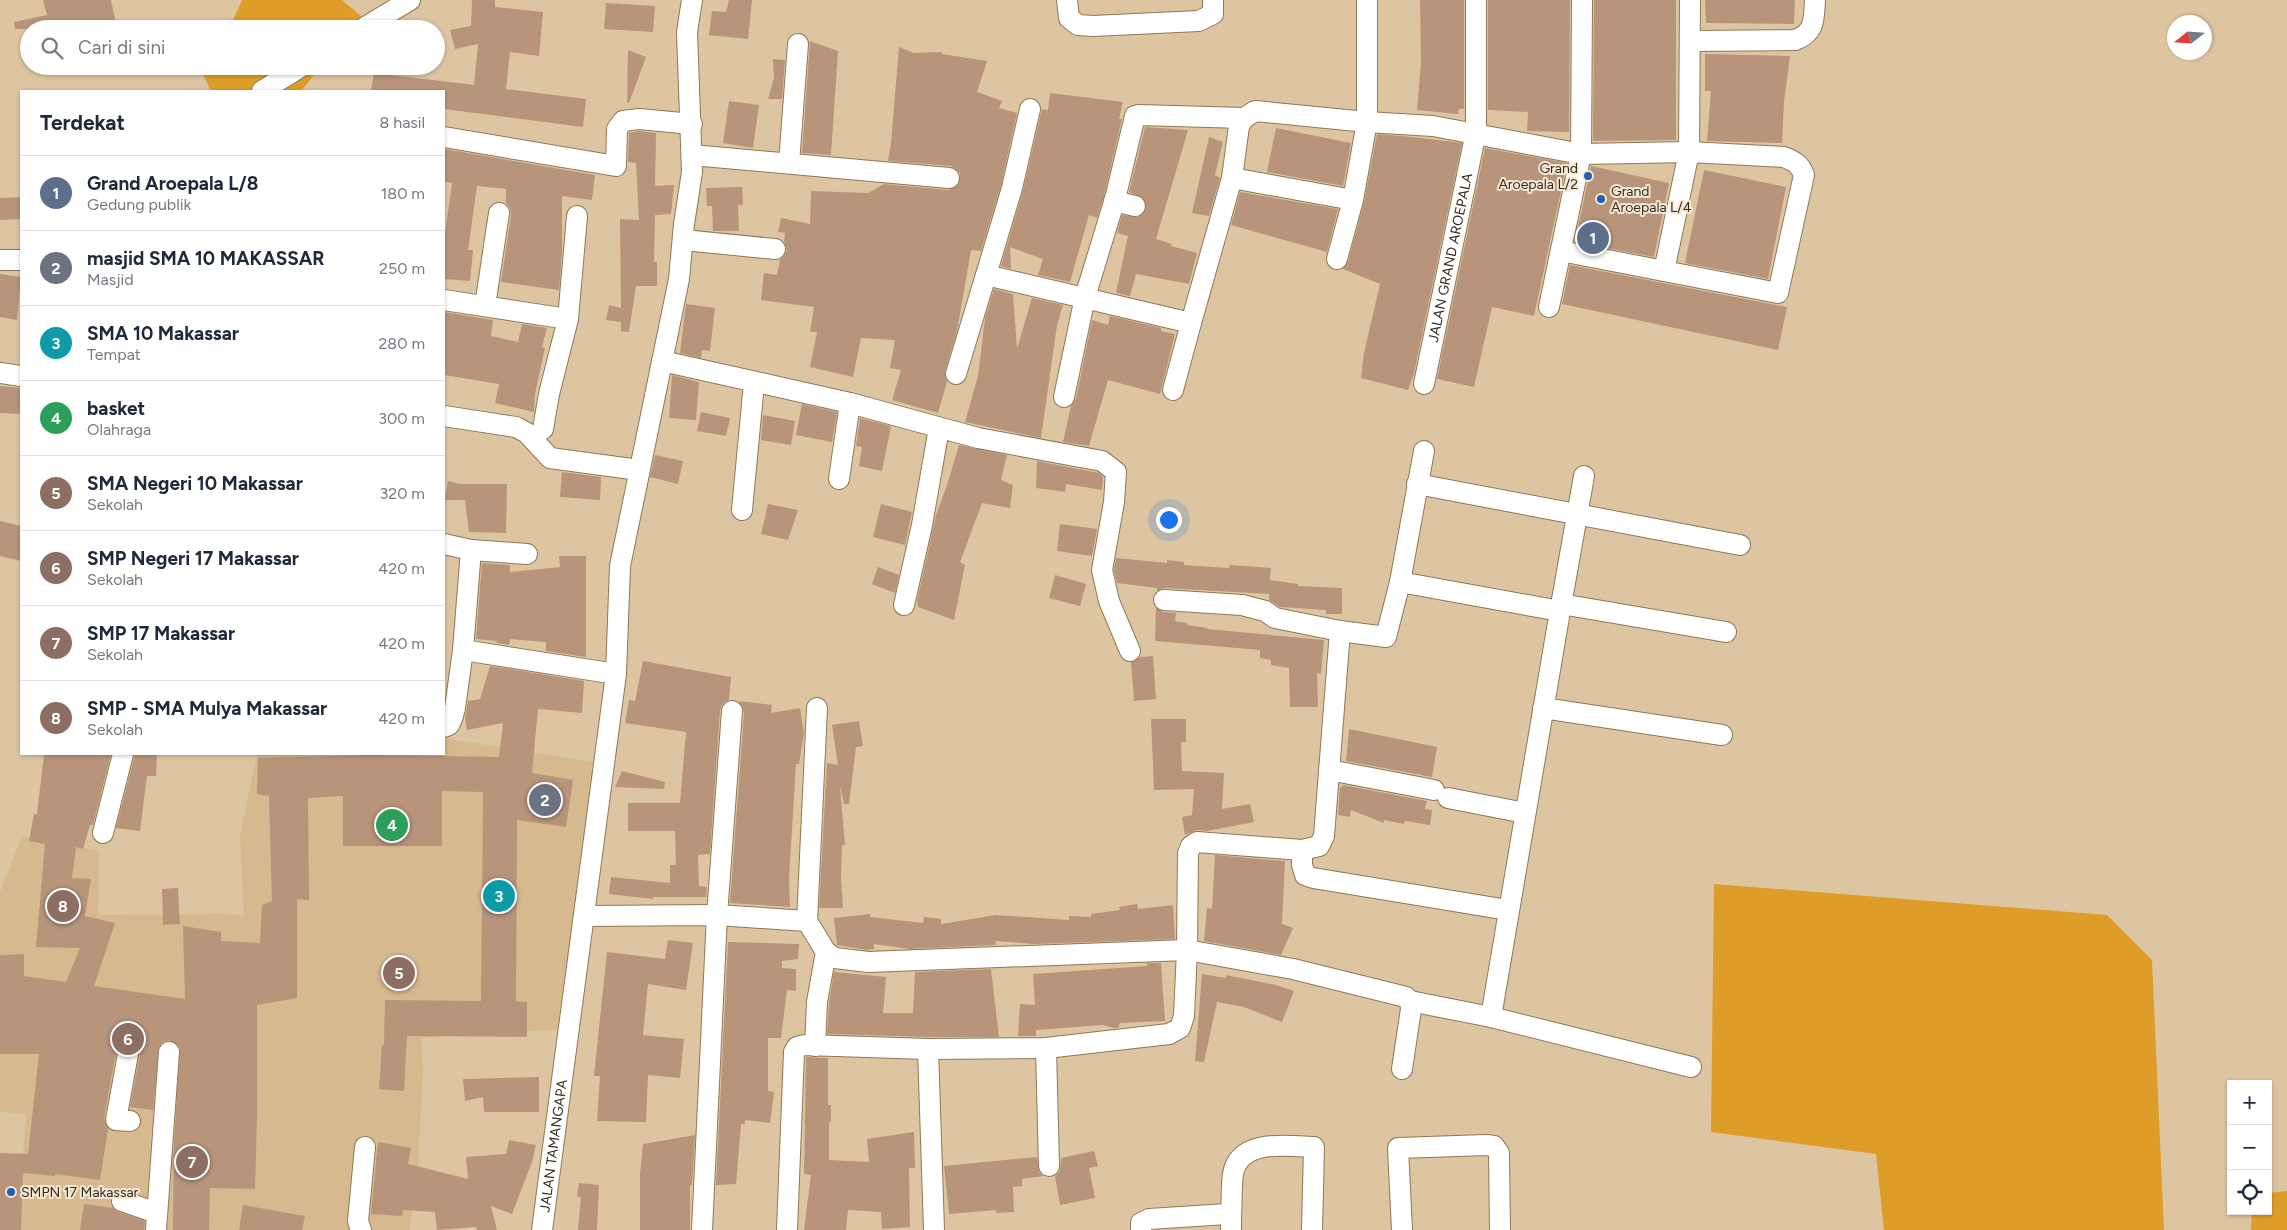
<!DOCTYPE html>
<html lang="id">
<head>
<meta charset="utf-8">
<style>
  :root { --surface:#fff; --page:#f6f6f7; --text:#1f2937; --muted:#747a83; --line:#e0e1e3; --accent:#2160b2 }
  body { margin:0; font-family:Figtree,sans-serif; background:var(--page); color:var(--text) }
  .controls { position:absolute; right:15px; bottom:15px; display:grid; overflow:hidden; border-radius:0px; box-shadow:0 1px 4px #0004 }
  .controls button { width:45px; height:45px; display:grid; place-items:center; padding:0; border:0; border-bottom:1px solid var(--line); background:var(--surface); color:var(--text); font:25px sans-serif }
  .compass { position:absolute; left:2167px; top:15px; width:45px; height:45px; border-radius:50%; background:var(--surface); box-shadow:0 1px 4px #0004; rotate:253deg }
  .you { position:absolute; left:1168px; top:519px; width:18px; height:18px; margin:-12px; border:4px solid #fff; border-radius:50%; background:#1a73e8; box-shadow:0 0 0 8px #1a73e833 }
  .badge { display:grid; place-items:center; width:32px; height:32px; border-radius:50%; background:var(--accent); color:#fff; font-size:16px; font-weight:700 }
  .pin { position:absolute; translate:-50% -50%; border:2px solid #fff; box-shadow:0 1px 5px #0006 }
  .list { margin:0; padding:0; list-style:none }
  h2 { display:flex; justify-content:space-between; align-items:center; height:65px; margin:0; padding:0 20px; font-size:21px }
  h2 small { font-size:16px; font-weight:400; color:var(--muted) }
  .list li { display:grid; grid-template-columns:32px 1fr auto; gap:15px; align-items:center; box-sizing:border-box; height:75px; padding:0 20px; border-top:1px solid var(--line) }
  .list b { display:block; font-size:19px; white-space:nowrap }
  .list p { margin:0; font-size:16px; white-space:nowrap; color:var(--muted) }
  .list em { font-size:16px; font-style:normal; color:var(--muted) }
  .icon { flex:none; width:28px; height:28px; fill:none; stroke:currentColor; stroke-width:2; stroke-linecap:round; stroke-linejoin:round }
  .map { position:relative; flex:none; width:2287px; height:1230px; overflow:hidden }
  .search { position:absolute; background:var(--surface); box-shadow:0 1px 4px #0004; left:20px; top:20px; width:425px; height:55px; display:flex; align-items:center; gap:12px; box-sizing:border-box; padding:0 18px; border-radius:28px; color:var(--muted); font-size:19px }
  .panel { position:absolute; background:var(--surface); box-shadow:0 1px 4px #0004; left:20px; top:90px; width:425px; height:665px; border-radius:0px }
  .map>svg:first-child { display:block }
  .built { fill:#d7b98f }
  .green { fill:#de9d29 }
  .building { fill:#b8947b }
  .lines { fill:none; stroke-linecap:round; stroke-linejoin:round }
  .minor-casing { stroke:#907856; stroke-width:22 }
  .minor { stroke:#fff; stroke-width:20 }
  .poi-dot { fill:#2160b2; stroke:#f5e8d5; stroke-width:2 }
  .labels { text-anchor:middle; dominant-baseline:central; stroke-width:4; stroke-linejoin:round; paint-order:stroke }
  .poi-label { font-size:14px; fill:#362c1e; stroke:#f5e8d5; text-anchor:start }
  .street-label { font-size:14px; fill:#362c1e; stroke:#f5e8d5 }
</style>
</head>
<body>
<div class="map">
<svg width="2287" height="1230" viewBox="0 0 2287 1230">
  <rect width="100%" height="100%" fill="#dec5a1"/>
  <polygon class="built" points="444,738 599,763 565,1029 421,1038 423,1070 417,1183 409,1230 0,1230 23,1156 26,1114 0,1112 0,892 22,836 99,851 98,915 226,914 244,916 240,836 257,754 444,754"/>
  <g class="green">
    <polygon points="242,0 342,0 361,16 351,29 229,29"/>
    <polygon points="199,66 321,66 303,89 298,91 211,91"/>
    <polygon points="1714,884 2107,915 2152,960 2164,1230 1884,1230 1876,1154 1711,1132"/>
    <polygon points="2287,1191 2287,1230 2251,1230 2252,1211 2268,1211 2268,1193"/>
  </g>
  <g class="building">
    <polygon points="43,0 111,0 117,29 15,29 14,22 47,15"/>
    <polygon points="472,0 495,0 495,7 543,12 539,56 510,52 506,89 586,99 583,127 444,109 444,91 371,91 374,73 474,85 478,44 455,49 450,30 471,26"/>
    <polygon points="729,0 752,0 748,39 709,35 712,11 726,12"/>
    <polygon points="1420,0 1464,0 1464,109 1459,109 1458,114 1417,110 1421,63"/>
    <polygon points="1488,0 1570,0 1569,132 1527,131 1528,112 1488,110"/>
    <polygon points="1594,0 1676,0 1676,140 1593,141"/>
    <polygon points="1705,0 1795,0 1794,24 1706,23"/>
    <polygon points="606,3 655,6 653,32 604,29"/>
    <polygon points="810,41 838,51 831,155 802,153"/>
    <polygon points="899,47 914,53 942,52 942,54 987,61 977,92 1002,101 999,108 1017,113 1001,185 981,251 971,250 957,331 945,371 947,382 938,413 892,400 901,370 890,368 895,340 861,338 853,377 810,367 817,332 810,332 814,307 761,300 764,273 777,275 780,260 787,251 784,241 785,233 778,232 781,218 810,224 811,191 868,193 884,184 948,190 959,184 960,173 951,166 888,161 891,143"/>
    <polygon points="628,50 646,57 629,103 627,103"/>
    <polygon points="1705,54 1790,56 1784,102 1782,143 1707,141 1711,91 1705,91"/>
    <polygon points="773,59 785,60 782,99 768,99 774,78"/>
    <polygon points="1050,93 1123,102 1119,119 1122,119 1104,196 1097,218 1089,215 1070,282 1038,275 1043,259 1010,247 1011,269 1001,266 1023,191 1042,109 1048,110"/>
    <polygon points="729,101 759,105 753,148 723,143"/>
    <polygon points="1145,127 1188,130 1156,239 1172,244 1171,246 1197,253 1189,284 1136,274 1130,296 1116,293 1128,236 1117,233 1122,215 1138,217 1146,209 1143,198 1129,192"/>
    <polygon points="1276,128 1351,143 1343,186 1267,172"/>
    <polygon points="639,131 656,133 655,186 674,185 671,214 655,215 654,262 657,262 657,286 636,286 629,332 621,331 621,322 606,320 609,305 621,308 620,219 639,220 636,163 628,162 629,133"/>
    <polygon points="1377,134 1412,137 1462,143 1414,373 1408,390 1361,378 1364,353 1380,284 1343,269 1348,262 1364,203"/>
    <polygon points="1209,137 1223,142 1215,175 1220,178 1209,216 1192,213"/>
    <polygon points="1485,148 1567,163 1534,316 1492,307 1474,387 1437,379"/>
    <polygon points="444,149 595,175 592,200 562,196 562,252 559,290 501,282 511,215 510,208 506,203 506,189 477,186 468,250 473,250 470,281 444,279 444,241 452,183 444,182"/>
    <polygon points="1591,166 1669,183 1654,257 1575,242"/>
    <polygon points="1704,170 1786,187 1768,279 1685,263"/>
    <polygon points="742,187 743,205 738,205 739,231 713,231 712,206 707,206 706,188"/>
    <polygon points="1240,192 1338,209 1327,252 1231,225"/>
    <polygon points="21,197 21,219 0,220 0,198"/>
    <polygon points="1570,265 1787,307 1778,350 1562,304"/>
    <polygon points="0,274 21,277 17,320 0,317"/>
    <polygon points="994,289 1013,294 1017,349 1032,298 1063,305 1057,325 1041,438 965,422 978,376 985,318"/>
    <polygon points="686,304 715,308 710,351 702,350 701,358 680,353"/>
    <polygon points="444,312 493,320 491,336 518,342 522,324 547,328 542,347 545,348 535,394 534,412 495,403 499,384 444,375"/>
    <polygon points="1110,316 1161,328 1161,331 1175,334 1160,394 1108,380 1089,446 1063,442 1071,406 1076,399 1092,320 1108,325"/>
    <polygon points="672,375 699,382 696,420 669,418"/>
    <polygon points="0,386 21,388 21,414 0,413"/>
    <polygon points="802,404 837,412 832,442 796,435"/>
    <polygon points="701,412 730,418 726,436 697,431"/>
    <polygon points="763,415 795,421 791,445 761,440"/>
    <polygon points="860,418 891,426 882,471 859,466 862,447 856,446"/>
    <polygon points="959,445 1007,455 1001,480 1013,485 1010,508 982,503 960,562 965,565 954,620 918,607 917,601 936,515 947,485"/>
    <polygon points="655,455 683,461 678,484 650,477"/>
    <polygon points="1037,461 1099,473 1103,477 1102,490 1066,484 1065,492 1036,488"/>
    <polygon points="562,472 601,477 600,500 560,497"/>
    <polygon points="448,481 461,484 507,484 506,533 469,532 465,500 445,500"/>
    <polygon points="768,504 798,510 788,540 761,534"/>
    <polygon points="881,504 912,512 905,545 873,537"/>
    <polygon points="0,521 21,526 21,561 0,556"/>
    <polygon points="1060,524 1097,529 1092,556 1057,551"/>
    <polygon points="559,556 586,556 586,657 546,651 546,642 510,639 509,645 496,643 497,641 476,639 482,563 510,565 510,572 560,567"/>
    <polygon points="1116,558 1167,563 1167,560 1184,562 1184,565 1229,568 1230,565 1271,568 1270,580 1298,584 1298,586 1342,588 1342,614 1326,614 1326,610 1280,607 1269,600 1269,594 1165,588 1157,591 1157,588 1117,583 1114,570"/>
    <polygon points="878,567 899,575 895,593 872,584"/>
    <polygon points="1055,575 1086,584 1080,606 1049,598"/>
    <polygon points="1156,608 1163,612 1176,613 1175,621 1187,623 1187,625 1208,628 1207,629 1324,640 1321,674 1317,673 1318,707 1290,707 1289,668 1271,665 1271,660 1260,658 1260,650 1155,641"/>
    <polygon points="1153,656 1156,699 1134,701 1131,662 1140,657"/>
    <polygon points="643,661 731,677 729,700 722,704 720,710 710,854 698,855 699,886 707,887 706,897 653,897 653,899 609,894 611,877 670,883 670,865 676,865 675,831 628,831 628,803 680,803 686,732 625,723 629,700 635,701"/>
    <polygon points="490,666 584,681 582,713 538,709 532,773 573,780 566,827 517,820 516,1001 527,1002 527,1037 407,1036 404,1091 379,1089 382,1045 384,1045 385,1000 481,1001 483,792 442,791 442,846 343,846 343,796 308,798 309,900 297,899 297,998 257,1005 257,1117 255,1189 210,1188 209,1230 173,1230 174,1143 180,1047 170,1040 163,1042 159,1046 153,1110 130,1107 144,1034 139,1023 128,1021 123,1024 120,1030 104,1118 108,1129 100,1180 55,1174 55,1176 23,1173 21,1230 0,1230 0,1153 28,1154 39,1054 0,1054 0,955 24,954 24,976 66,982 80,948 36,947 45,844 29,841 34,814 37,814 44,754 111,754 93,825 90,825 83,849 76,847 72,878 91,879 85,916 115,923 94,986 185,999 183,926 221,932 221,941 260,943 262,905 272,901 269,796 257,794 258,758 370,755 499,757 503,723 467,730 465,718 468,701 480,699"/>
    <polygon points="739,701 772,705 771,713 800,708 804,733 799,764 796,764 789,879 790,907 730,903 744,712"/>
    <polygon points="1151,719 1186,719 1186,742 1181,742 1182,771 1224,773 1222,809 1250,804 1254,822 1207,831 1197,830 1185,835 1182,817 1192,815 1194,789 1154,790"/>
    <polygon points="859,721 863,746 856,747 849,804 844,804 840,786 845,845 842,845 841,877 843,908 819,908 827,763 838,765 832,725"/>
    <polygon points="1349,729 1437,747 1432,777 1346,761"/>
    <polygon points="135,754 157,754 156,776 147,776 140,831 116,828"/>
    <polygon points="622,771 665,782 664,789 615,787"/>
    <polygon points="1343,785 1427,801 1425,809 1432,810 1430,825 1405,821 1404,824 1384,820 1384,823 1351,810 1350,817 1338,815 1340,787 1342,787"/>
    <polygon points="1215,855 1285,861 1282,924 1293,928 1281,955 1204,941 1207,908 1212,909"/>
    <polygon points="178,888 180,924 163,925 162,889"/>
    <polygon points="1137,904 1138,909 1173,905 1175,939 1034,944 995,941 996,945 910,949 874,944 874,949 867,950 837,945 834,918 870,914 870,917 923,923 924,917 941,919 941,924 996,915 1069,920 1069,916 1091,917 1091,914 1120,910 1119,907"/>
    <polygon points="668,940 693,943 686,990 648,984 643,1035 684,1039 680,1078 648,1075 646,1122 597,1121 600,1076 594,1076 607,952 665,959"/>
    <polygon points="728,942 799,944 798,959 782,961 782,968 796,969 796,991 787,990 781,1038 768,1038 768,1091 774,1092 770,1123 745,1120 745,1124 741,1124 736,1184 716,1185"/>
    <polygon points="1147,963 1161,963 1165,1021 1120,1023 1118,1028 1114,1028 1103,1025 1036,1030 1036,1036 1018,1036 1020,1004 1035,1005 1033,974 1147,966"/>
    <polygon points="991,969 999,1037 928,1037 827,1034 829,1003 834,972 886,977 883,1013 913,1013 915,972"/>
    <polygon points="1202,974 1226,978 1226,975 1276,985 1294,991 1282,1022 1244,1007 1217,1002 1204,1062 1195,1061"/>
    <polygon points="806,1057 828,1058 828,1105 831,1105 831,1122 829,1122 829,1160 869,1162 867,1139 914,1132 915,1168 909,1168 910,1227 882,1229 881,1212 848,1210 846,1230 804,1230 811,1175 804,1174"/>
    <polygon points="539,1077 539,1112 484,1112 483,1097 465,1101 463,1079"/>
    <polygon points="695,1135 692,1185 690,1185 690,1230 640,1230 640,1174 643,1144"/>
    <polygon points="509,1140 536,1145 532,1162 512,1214 491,1206 497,1230 477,1230 476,1227 437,1230 435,1212 403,1210 402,1216 371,1214 378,1142 411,1148 408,1164 468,1179 466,1157 506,1154"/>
    <polygon points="1094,1151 1098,1166 1089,1168 1095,1198 1060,1205 1055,1176 1060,1171 1061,1158"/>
    <polygon points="1037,1157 1039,1172 1043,1176 1022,1179 1022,1186 1013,1187 1014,1212 996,1213 996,1210 949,1214 944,1166"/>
    <polygon points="579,1183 599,1185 597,1230 578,1230 581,1197 577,1197"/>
    <polygon points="84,1204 113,1208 118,1212 145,1221 144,1230 80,1230"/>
    <polygon points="243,1205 305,1216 302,1230 239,1230"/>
  </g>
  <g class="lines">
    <g class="minor-casing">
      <g id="minor">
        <polyline points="1067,0 1069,18 1078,25 1093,26 1199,21 1213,14 1213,0"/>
        <polyline points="362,29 410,0"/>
        <path d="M1690 41 1795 40C1815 33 1814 19 1815 0"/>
        <polyline points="262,91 302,66"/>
        <polyline points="444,137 616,166 617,129 623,121 639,119 692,124"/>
        <polyline points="692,155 949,178"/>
        <polyline points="789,163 798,44"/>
        <polyline points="1232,178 1353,200"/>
        <polyline points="1114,201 1135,206"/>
        <polyline points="683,240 775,249"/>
        <polyline points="1561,251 1664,271 1689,152 1690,0"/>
        <polyline points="1337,259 1353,200 1367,122 1367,0"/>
        <polyline points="0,260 21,260"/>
        <polyline points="986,275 1012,188 1030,109"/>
        <polyline points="444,300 568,319 549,394 543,429"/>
        <polyline points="485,306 499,213"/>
        <polyline points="1549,307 1581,154 1582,0"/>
        <polyline points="568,319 577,216"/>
        <polyline points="662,361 850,403 839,479"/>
        <polyline points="0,373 21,376"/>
        <path d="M956 374 986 275 1191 323 1232 178 1239 126 1244 118 1255 111 1367 122 1433 126 1581 154 1689 152 1784 157C1794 161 1800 164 1804 175L1778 293 1664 271"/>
        <path id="s1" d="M1424 384 1476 132V0"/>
        <polyline points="1173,390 1191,323"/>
        <polyline points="1064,397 1085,297 1115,199 1135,116 1139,115 1244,118"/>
        <polyline points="850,403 978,438 1102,461 1116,472 1114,502 1102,570 1109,601 1130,651"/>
        <polyline points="444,416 516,427 527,433 550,458 639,470"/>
        <polyline points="1417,484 1740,545"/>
        <polyline points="742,510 754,383"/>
        <polyline points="444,544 471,550 527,554"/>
        <polyline points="1400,582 1560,611 1491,1017"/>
        <polyline points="1561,604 1726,632"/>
        <polyline points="904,605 922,525 939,428"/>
        <polyline points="1560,611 1584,476"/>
        <polyline points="1340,631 1386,637 1400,582 1424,451"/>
        <polyline points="463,650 616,674"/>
        <polyline points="817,708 807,921 826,952 835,958 868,962 1187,950 1293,969 1406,997 1410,1001 1411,1009 1402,1069"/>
        <polyline points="1543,708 1722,735"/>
        <polyline points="444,727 449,725 452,719 455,708 463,650 471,550"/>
        <polyline points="1329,770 1434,790"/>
        <polyline points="1448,798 1525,813"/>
        <polyline points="103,833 123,754"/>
        <polyline points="1302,850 1302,865 1305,875 1313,878 1508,910"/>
        <polyline points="584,916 717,915 807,921"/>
        <polyline points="1410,1001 1491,1017 1691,1067"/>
        <polyline points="815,1046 817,1002 826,952"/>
        <polyline points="1046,1048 1049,1166"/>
        <polyline points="928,1049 1046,1048 1169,1034 1180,1028 1184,1016 1187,950 1188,853 1191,846 1197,842 1302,850 1319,846 1324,836 1340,631 1275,618 1265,611 1242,605 1164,600"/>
        <polyline points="130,1121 116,1120 132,1032"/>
        <polyline points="122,1201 157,1213"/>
        <path d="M1231 1217C1232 1203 1231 1187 1233 1174 1239 1138 1288 1146 1314 1147L1312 1230"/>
        <polyline points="156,1230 169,1052"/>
        <polyline points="361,1230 358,1221 365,1147"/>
        <path id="s2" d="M542 1230 616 674 620 566 679 279 684 224 692 172 687 32 692 0"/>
        <polyline points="702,1230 717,915 732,711"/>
        <polyline points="787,1230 794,1052 797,1047 805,1045 928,1049 934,1230"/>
        <polyline points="1141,1230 1141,1223 1149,1219 1227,1214 1231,1217 1231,1228"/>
        <polyline points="1402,1230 1398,1148 1486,1145 1494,1146 1499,1153 1500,1230"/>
      </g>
    </g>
    <use href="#minor" class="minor"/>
  </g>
  <g class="poi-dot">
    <circle cx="1588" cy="176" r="5"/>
    <circle cx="1601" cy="199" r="5"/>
    <circle cx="11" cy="1192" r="5"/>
  </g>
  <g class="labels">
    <g class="poi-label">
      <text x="1578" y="168" text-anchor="end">Grand<tspan x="1578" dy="16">Aroepala L/2</tspan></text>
      <text x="1611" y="191">Grand<tspan x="1611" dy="16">Aroepala L/4</tspan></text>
      <text x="21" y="1192">SMPN 17 Makassar</text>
    </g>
    <g class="street-label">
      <text stroke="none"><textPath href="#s1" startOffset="129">JALAN GRAND AROEPALA</textPath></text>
      <text stroke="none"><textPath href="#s2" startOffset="85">JALAN TAMANGAPA</textPath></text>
    </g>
  </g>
</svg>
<div class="controls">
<button>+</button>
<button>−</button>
<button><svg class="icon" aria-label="locate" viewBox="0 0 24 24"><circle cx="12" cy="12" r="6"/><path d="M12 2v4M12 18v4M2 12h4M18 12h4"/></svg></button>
</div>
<svg class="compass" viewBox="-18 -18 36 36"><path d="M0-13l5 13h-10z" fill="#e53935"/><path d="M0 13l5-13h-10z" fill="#747a83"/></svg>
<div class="you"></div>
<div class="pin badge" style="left:1593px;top:238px;background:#5c6f8a">1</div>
<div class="pin badge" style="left:545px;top:800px;background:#6b7280">2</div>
<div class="pin badge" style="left:499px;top:896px;background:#0f9aa8">3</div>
<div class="pin badge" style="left:392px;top:825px;background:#2e9e5b">4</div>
<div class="pin badge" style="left:399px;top:973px;background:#8d6e63">5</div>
<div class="pin badge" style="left:128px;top:1039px;background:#8d6e63">6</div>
<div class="pin badge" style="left:192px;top:1162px;background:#8d6e63">7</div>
<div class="pin badge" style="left:63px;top:906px;background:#8d6e63">8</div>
<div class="search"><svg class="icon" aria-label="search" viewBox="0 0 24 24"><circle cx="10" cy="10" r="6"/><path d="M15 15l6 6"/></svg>Cari di sini</div>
<section class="panel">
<h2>Terdekat<small>8 hasil</small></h2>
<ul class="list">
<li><span class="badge" style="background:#5c6f8a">1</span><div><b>Grand Aroepala L/8</b><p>Gedung publik</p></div><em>180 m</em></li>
<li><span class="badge" style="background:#6b7280">2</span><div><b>masjid SMA 10 MAKASSAR</b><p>Masjid</p></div><em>250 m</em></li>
<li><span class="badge" style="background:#0f9aa8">3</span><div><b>SMA 10 Makassar</b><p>Tempat</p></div><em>280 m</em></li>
<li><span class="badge" style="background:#2e9e5b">4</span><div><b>basket</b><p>Olahraga</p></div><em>300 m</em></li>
<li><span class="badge" style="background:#8d6e63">5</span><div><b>SMA Negeri 10 Makassar</b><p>Sekolah</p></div><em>320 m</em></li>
<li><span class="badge" style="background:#8d6e63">6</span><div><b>SMP Negeri 17 Makassar</b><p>Sekolah</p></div><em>420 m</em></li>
<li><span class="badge" style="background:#8d6e63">7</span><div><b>SMP 17 Makassar</b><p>Sekolah</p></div><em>420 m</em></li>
<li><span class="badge" style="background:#8d6e63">8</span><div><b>SMP - SMA Mulya Makassar</b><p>Sekolah</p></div><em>420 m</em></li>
</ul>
</section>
</div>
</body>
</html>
